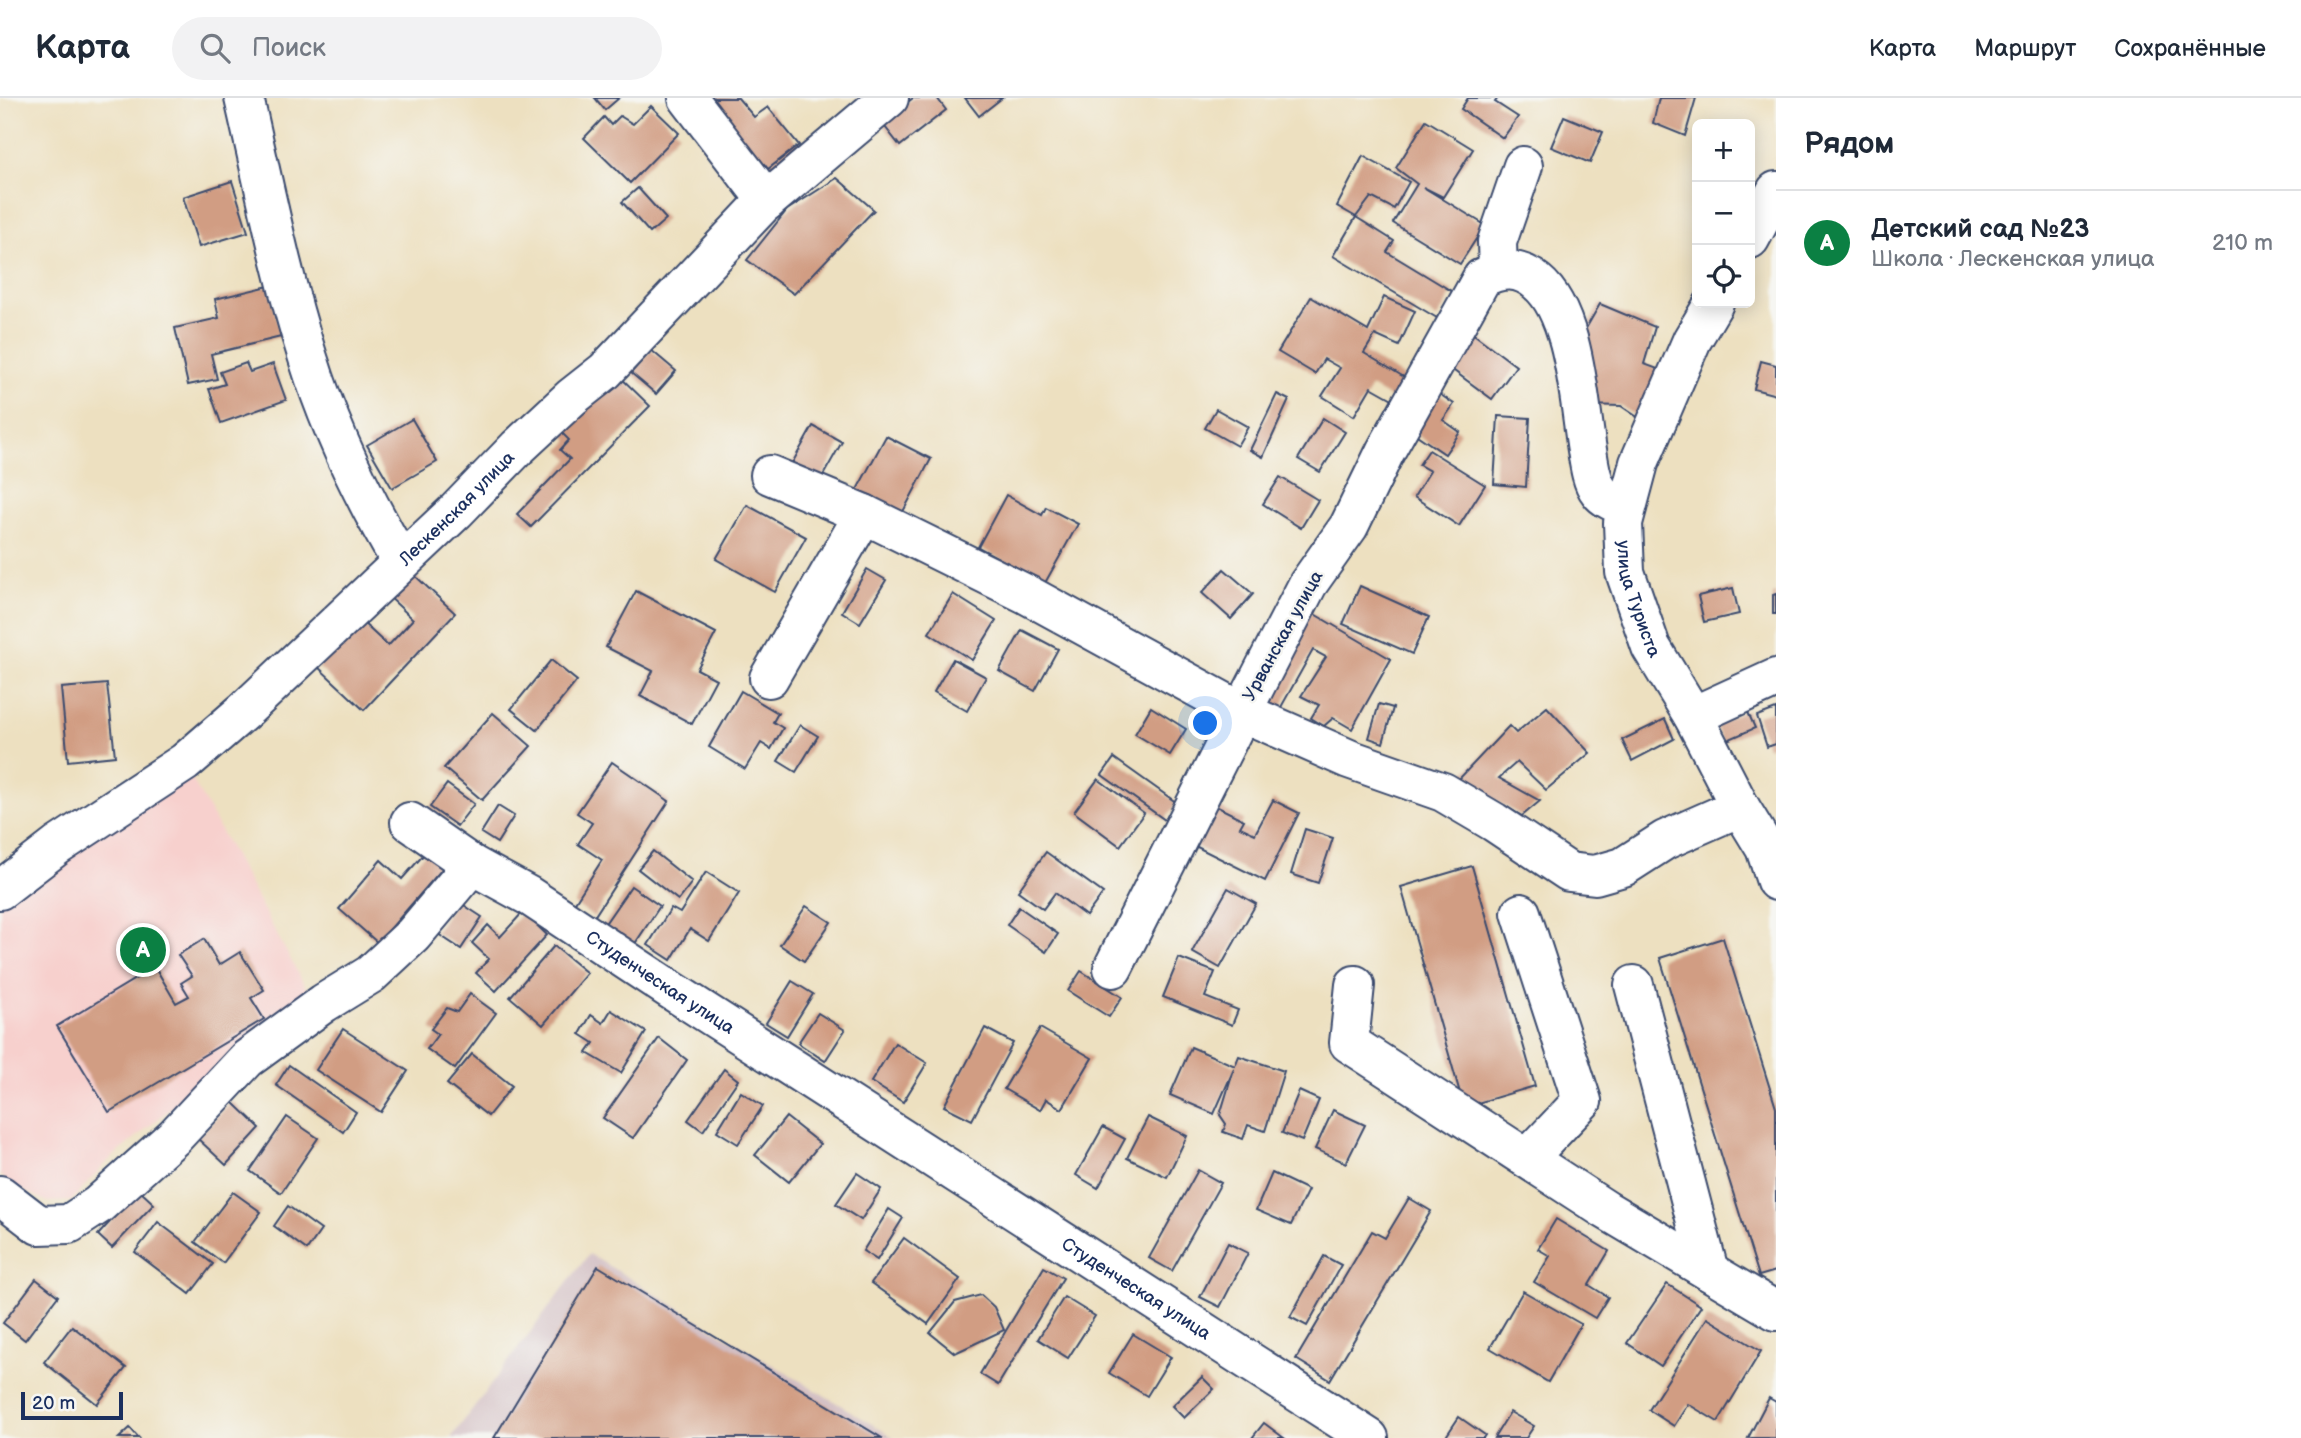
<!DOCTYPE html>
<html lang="ru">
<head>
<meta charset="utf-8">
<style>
  :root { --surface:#fff; --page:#f2f2f3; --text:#1f2937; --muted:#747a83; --line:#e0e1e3; --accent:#0b8043 }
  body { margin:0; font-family:"Balsamiq Sans",sans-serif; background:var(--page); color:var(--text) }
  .controls { position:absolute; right:21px; top:21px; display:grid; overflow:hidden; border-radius:10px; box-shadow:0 4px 18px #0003 }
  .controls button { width:63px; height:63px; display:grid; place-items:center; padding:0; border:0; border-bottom:2px solid var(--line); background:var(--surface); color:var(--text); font:35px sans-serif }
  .scale { position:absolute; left:21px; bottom:18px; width:102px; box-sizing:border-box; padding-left:7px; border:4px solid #1b2f5e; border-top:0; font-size:19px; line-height:24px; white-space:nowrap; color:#1b2f5e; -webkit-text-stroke:5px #f6f6f2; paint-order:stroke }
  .you { position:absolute; left:1206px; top:626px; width:24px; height:24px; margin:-18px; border:5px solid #fff; border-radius:50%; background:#1a73e8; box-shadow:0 0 0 10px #1a73e833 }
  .badge { display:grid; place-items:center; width:46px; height:46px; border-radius:50%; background:var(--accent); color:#fff; font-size:23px; font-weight:700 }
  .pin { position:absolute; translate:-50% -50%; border:4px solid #fff; box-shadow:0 2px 7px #0006 }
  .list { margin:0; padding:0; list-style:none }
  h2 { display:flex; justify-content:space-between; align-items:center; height:91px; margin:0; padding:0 28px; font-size:30px }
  h2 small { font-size:23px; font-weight:400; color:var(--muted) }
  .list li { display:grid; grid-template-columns:46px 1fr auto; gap:21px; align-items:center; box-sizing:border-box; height:105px; padding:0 28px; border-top:2px solid var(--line) }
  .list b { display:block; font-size:26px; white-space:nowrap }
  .list p { margin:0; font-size:23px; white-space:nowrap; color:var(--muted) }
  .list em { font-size:23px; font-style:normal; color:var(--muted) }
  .icon { flex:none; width:38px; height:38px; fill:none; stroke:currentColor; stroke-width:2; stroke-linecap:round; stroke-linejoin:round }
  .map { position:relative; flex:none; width:1776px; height:1340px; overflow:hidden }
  header { display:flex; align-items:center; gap:42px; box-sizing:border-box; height:98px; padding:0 35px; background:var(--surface); border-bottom:2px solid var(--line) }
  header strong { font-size:33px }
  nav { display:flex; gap:38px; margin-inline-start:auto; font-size:24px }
  .search { width:490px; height:63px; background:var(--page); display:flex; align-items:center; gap:18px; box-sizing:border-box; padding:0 24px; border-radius:38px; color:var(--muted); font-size:26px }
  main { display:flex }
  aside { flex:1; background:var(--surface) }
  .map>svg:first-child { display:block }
  .built { fill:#f7d0cd }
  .industrial { fill:#d2bec3 }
  .building { fill:#d19d83 }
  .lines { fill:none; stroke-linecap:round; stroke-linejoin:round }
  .minor-casing { stroke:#3a4a6d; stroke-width:42 }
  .minor { stroke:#fff; stroke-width:38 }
  .labels { text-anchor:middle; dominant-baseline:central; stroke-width:5; stroke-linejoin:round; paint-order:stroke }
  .street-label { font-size:18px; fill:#1b2f5e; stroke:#f6f6f2 }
</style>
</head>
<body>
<header>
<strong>Карта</strong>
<div class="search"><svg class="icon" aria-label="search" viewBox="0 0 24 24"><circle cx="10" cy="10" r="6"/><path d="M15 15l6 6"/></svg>Поиск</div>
<nav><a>Карта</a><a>Маршрут</a><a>Сохранённые</a></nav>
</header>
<main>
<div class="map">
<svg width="1776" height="1340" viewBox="0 0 1776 1340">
  <rect width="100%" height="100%" fill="#f6f6f2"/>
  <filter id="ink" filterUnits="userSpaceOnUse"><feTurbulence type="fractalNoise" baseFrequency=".0143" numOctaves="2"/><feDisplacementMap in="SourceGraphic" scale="14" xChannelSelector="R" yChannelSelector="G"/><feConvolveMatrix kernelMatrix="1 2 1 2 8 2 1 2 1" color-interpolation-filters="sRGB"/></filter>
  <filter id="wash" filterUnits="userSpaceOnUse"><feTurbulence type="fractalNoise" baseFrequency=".00686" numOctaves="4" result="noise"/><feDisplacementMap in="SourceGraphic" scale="28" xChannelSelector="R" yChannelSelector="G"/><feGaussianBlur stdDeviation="1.57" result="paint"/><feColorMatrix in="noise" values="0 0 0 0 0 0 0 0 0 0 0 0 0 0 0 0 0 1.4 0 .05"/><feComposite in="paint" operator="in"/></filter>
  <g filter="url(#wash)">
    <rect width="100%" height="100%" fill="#ede0c0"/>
    <polygon class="built" points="188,673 312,901 196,989 108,1063 71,1103 48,1104 7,1085 0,1076 0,803"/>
    <polygon class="industrial" points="589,1156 895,1340 451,1340"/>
    <g id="blocks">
      <g class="building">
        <polygon points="595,0 619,0 605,12"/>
        <polygon points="709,0 738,0 754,19 768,9 799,47 768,71"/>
        <polygon points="913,0 937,0 946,12 900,48 882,25"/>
        <polygon points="965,0 1002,0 979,18"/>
        <polygon points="1468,0 1498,0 1495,4 1518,19 1503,40 1461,11"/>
        <polygon points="1659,0 1696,0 1685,38 1653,25"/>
        <polygon points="651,8 679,35 630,85 584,40 604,19 611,27 620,18 633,26"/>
        <polygon points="1564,18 1603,34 1590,65 1551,49"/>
        <polygon points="1426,22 1473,51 1443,99 1423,89 1485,127 1460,166 1393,125 1417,86 1396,70"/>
        <polygon points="1363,58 1409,84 1394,111 1371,99 1356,119 1394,143 1387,154 1453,194 1437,220 1333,158 1356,119 1337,108"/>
        <polygon points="837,80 874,112 794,196 747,162 787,112"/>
        <polygon points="232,83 248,134 199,149 183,99"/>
        <polygon points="638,90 666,121 650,135 622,104"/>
        <polygon points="269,188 281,239 211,256 217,281 188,287 175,230 219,220 215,201"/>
        <polygon points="1311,199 1368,233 1384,199 1415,213 1399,248 1375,237 1364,255 1409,282 1396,303 1371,289 1354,318 1322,298 1340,270 1324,261 1315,276 1278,254"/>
        <polygon points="1600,206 1655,229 1644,266 1666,274 1642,322 1621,308 1588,307 1577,246"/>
        <polygon points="1471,234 1516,268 1492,301 1446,267"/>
        <polygon points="651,252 676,273 656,296 631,275"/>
        <polygon points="1761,263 1776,267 1776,297 1754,291"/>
        <polygon points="246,265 250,274 273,266 286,302 221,325 209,291 225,286 220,274"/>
        <polygon points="613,272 650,308 531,429 517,416 570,361 560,352 569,342 556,329"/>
        <polygon points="1435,293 1454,306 1443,322 1460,334 1445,356 1408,331"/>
        <polygon points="1277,296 1289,302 1263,359 1250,352"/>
        <polygon points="1216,311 1248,329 1237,348 1205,330"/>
        <polygon points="1498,318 1530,320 1526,389 1494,386"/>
        <polygon points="1323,320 1345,334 1320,374 1298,361"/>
        <polygon points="412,321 437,364 392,390 367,347"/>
        <polygon points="813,328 842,344 820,383 791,367"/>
        <polygon points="886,338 931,361 898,423 853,399"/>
        <polygon points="1429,352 1485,387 1459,428 1414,399 1430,373 1419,367"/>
        <polygon points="1280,379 1318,402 1301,430 1263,406"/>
        <polygon points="1006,397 1042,417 1046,409 1078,426 1045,485 978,449"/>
        <polygon points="747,407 806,439 775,494 716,461"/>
        <polygon points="867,471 886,482 860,525 842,514"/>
        <polygon points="1224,471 1253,496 1231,521 1202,495"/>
        <polygon points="409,472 455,515 364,612 318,569 361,523 388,548 413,521 386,496"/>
        <polygon points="1360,488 1429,519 1412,556 1343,526"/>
        <polygon points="1733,490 1739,516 1704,524 1698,498"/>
        <polygon points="636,493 716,535 697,571 716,581 692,626 640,598 653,573 606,549"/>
        <polygon points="953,496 996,523 972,562 929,535"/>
        <polygon points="1776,496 1776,516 1773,516 1773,497"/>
        <polygon points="1311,514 1391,561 1352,631 1333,620 1324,628 1311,620 1319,607 1301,598 1326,559 1313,552 1280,611 1262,601"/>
        <polygon points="1022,532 1058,551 1035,593 999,573"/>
        <polygon points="953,561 986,579 967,613 934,594"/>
        <polygon points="551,562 577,583 537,632 511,611"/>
        <polygon points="107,586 115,658 68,663 61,590"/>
        <polygon points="741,593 778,615 773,624 783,630 771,651 761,645 745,671 709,649"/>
        <polygon points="1379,606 1393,610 1383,645 1369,640"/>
        <polygon points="1151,609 1186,631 1170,657 1135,636"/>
        <polygon points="1547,609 1590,655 1546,692 1517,664 1499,680 1540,703 1522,718 1459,681 1509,628 1516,635"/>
        <polygon points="1776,611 1776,646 1767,649 1757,618"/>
        <polygon points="1747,612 1755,630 1723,644 1715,627"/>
        <polygon points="493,615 531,648 482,702 444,670"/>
        <polygon points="1665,621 1674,641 1632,663 1622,642"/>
        <polygon points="800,627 818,638 796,674 778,663"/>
        <polygon points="1114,660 1177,705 1165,722 1102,677"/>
        <polygon points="612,664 669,703 594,819 574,806 602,762 578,746 592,725 577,715"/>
        <polygon points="1098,681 1144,715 1120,748 1074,714"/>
        <polygon points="447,686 474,706 457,728 430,709"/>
        <polygon points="1273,702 1299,715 1265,783 1189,745 1210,705 1244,722 1240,729 1255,736"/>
        <polygon points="498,708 514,718 497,745 481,735"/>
        <polygon points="1305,731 1333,740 1318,785 1291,776"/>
        <polygon points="653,753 692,784 678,802 638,771"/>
        <polygon points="426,754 443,770 378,845 339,811 381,762 402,781"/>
        <polygon points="1046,754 1103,795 1086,818 1055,795 1043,811 1018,793"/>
        <polygon points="1472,768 1535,988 1464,1009 1401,789"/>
        <polygon points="706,774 739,795 709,843 690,831 671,862 648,847 671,810 680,815"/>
        <polygon points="631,788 660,808 632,850 602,830"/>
        <polygon points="1228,790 1256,806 1220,870 1192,854"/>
        <polygon points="456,802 482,819 461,851 435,834"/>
        <polygon points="806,808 831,824 804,863 780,847"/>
        <polygon points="1019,809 1058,836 1046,854 1007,827"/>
        <polygon points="523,814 547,837 496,893 476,875 489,861 472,845 488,827 500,839"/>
        <polygon points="1723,840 1776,1010 1776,1173 1759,1178 1660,860"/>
        <polygon points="204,841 219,867 240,854 264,892 251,900 264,921 109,1014 57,928 155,869 176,905 189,898 181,885 192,878 178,857"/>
        <polygon points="554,848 587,875 543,927 510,899"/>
        <polygon points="1179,860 1215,874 1205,899 1238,912 1232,927 1163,899"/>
        <polygon points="1081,873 1122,899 1109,919 1068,893"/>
        <polygon points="792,883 813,896 787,938 766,925"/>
        <polygon points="470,896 496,915 455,971 427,951 438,936 431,931 447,910 457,914"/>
        <polygon points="611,912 646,934 621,975 587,955 594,945 580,936 591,917 603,925"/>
        <polygon points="818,915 845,932 825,963 798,945"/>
        <polygon points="985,930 1013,945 972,1022 944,1008"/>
        <polygon points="1040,930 1092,960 1062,1011 1046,1001 1040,1012 1004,991"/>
        <polygon points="343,931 408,973 381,1014 316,972"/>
        <polygon points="659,940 687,962 633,1040 603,1020"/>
        <polygon points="895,945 927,965 903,1004 871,984"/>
        <polygon points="1191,949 1235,968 1239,958 1284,973 1265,1033 1248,1027 1243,1041 1223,1034 1226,1026 1220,1017 1234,971 1214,1016 1170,997"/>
        <polygon points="472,956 512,988 488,1018 447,986"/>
        <polygon points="289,967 356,1014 343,1034 276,987"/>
        <polygon points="724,971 738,982 703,1033 688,1022"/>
        <polygon points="1299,993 1319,1002 1302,1043 1282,1035"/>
        <polygon points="741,994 763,1008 738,1046 717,1033"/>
        <polygon points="232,1003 260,1030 226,1067 197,1040"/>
        <polygon points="1333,1012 1365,1027 1346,1065 1315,1051"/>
        <polygon points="287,1019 318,1040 281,1095 250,1073"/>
        <polygon points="786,1019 820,1046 789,1084 755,1057"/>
        <polygon points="1148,1019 1187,1038 1167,1079 1127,1060"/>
        <polygon points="1103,1029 1125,1041 1098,1090 1076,1077"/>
        <polygon points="1198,1072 1221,1085 1172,1173 1149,1160"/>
        <polygon points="857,1075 881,1091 861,1122 836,1106"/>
        <polygon points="1272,1075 1308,1092 1291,1127 1256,1112"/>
        <polygon points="139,1092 154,1106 112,1150 98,1137"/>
        <polygon points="233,1094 261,1114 223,1165 195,1144"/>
        <polygon points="1409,1100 1431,1113 1330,1282 1296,1261 1372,1133 1385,1140"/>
        <polygon points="288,1108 321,1132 307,1152 274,1128"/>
        <polygon points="889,1111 903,1120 877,1162 863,1153"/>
        <polygon points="1556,1121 1609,1153 1589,1187 1608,1199 1595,1220 1534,1184 1550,1158 1538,1151"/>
        <polygon points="158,1124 213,1166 190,1196 135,1154"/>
        <polygon points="904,1140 960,1181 928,1226 871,1185"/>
        <polygon points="1228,1145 1248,1155 1220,1209 1200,1199"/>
        <polygon points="1324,1158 1341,1167 1307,1228 1290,1219"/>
        <polygon points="598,1168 882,1340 494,1340"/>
        <polygon points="1044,1169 1063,1180 998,1287 980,1276"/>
        <polygon points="36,1181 58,1198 25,1242 3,1225"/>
        <polygon points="1667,1186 1701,1208 1661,1268 1627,1245"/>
        <polygon points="1523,1193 1581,1226 1548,1284 1490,1250"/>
        <polygon points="981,1197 994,1209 1004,1232 955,1255 930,1235 955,1204"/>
        <polygon points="1064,1199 1095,1218 1068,1260 1038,1241"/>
        <polygon points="1707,1220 1761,1253 1718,1324 1688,1306 1674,1328 1649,1312"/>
        <polygon points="72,1228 126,1270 97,1306 44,1264"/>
        <polygon points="1133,1236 1171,1259 1147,1298 1109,1275"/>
        <polygon points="1202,1279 1214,1291 1184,1320 1172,1308"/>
        <polygon points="1769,1300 1776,1304 1776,1340 1748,1340"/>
        <polygon points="1510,1314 1534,1328 1526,1340 1494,1340"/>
        <polygon points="1459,1319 1485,1337 1483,1340 1445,1340"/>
        <polygon points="1264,1325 1284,1340 1252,1340"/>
        <polygon points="130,1330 139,1340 119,1340"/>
      </g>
    </g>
  </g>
  <g filter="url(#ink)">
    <use href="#blocks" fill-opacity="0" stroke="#3a4a6d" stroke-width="2"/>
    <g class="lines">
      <g class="minor-casing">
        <g id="minor">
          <path d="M244 0C264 87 281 175 308 260 330 331 364 401 401 464"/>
          <polyline points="688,0 767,103"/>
          <polyline points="1750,141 1776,93"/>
          <polyline points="1498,173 1497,144 1523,68"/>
          <path id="s1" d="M1714 205 1692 242 1639 365 1623 425 1625 474 1651 549 1693 618 1740 709 1765 750 1776 783"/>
          <polyline points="770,377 864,416"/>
          <path d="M1627 408C1617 405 1605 402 1599 393 1591 383 1589 364 1587 352 1579 304 1575 215 1537 184 1519 169 1502 170 1482 180L1385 354 1349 428 1308 486 1242 614 1349 661 1443 694 1494 724 1569 774 1595 777 1623 769 1665 742 1740 709"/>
          <polyline points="769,580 864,416 1028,497 1242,614 1113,870"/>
          <polyline points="1693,618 1776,580"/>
          <polyline points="410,724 472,767"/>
          <path id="s2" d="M0 792 57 748 185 664 244 613 456 413 517 350 572 299 605 273 762 107 889 0"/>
          <polyline points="1521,815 1582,1003 1528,1060"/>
          <polyline points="1355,887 1349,945 1606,1112 1776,1213"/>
          <polyline points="1634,887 1709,1173"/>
          <path id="s3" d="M0 1097 39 1127 69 1126 98 1107 174 1039 247 961 324 905 371 876 413 837 472 767 529 798 671 892 1369 1340"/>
        </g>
      </g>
      <use href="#minor" class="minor"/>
    </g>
  </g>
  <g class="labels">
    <g class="street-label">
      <text stroke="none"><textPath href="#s2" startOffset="597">Лескенская улица</textPath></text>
      <text stroke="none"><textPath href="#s1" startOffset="317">улица Туриста</textPath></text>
      <text transform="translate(1283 538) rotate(-61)">Урванская улица</text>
      <text stroke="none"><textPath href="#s3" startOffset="844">Студенческая улица</textPath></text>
      <text stroke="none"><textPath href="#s3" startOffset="1410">Студенческая улица</textPath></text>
    </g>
  </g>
</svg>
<div class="controls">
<button>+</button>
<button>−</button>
<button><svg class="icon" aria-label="locate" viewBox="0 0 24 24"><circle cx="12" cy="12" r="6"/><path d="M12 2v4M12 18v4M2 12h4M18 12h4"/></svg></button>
</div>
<div class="scale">20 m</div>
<div class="you"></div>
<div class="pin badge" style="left:143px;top:852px">A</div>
</div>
<aside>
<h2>Рядом<small></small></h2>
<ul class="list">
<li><span class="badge">A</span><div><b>Детский сад №23</b><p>Школа · Лескенская улица</p></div><em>210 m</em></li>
</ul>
</aside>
</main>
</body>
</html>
